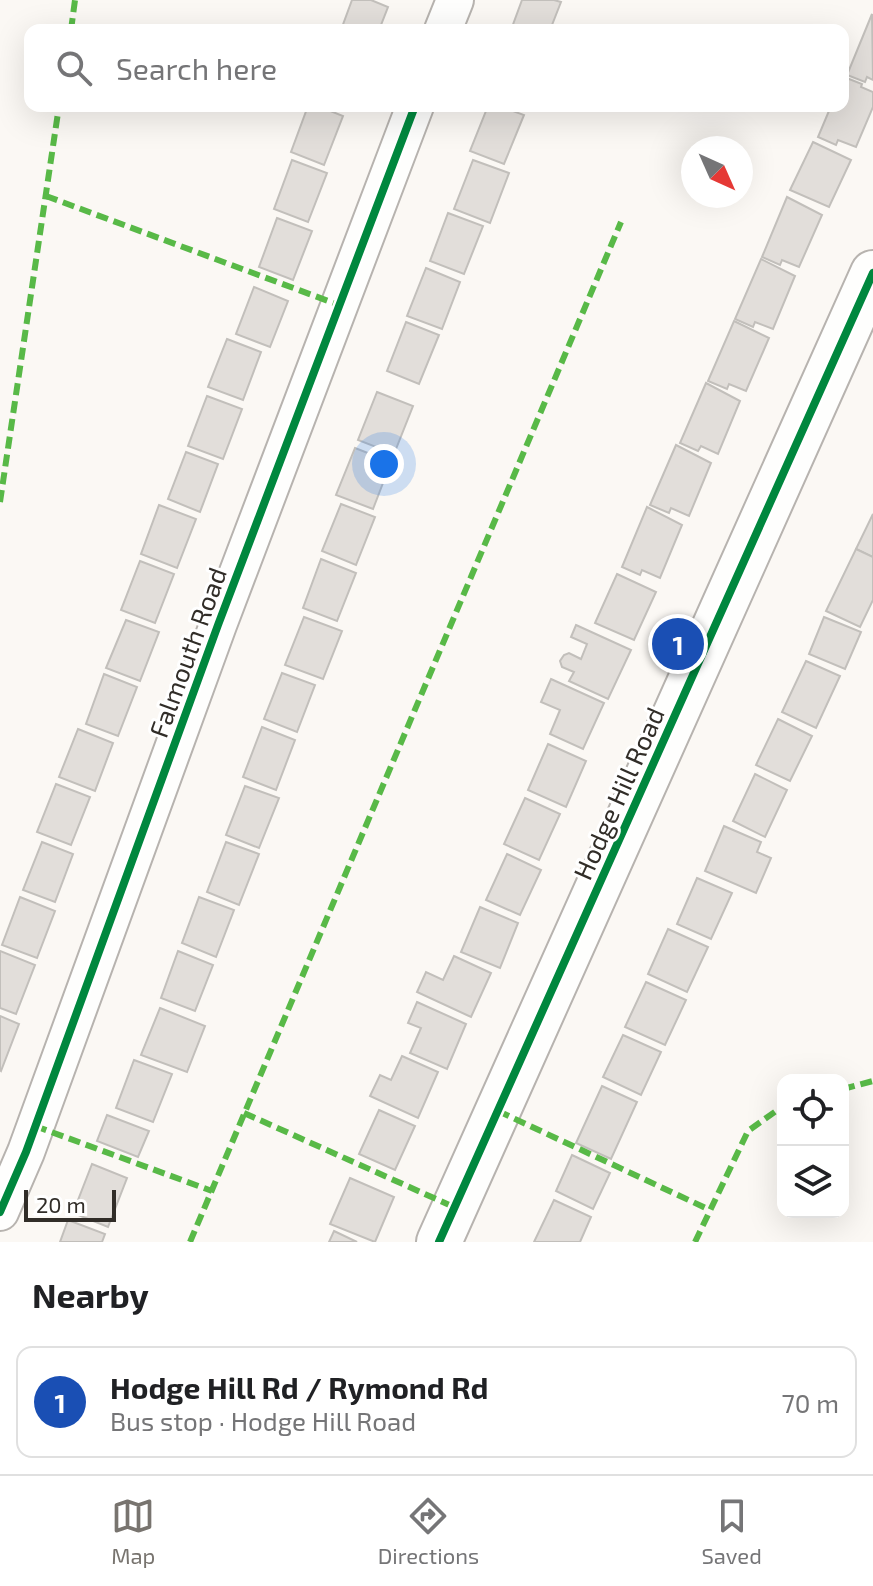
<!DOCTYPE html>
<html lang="en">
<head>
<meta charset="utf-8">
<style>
  :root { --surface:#fff; --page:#f6f6f6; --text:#202124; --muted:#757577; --line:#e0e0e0; --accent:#78746f }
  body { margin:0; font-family:"Exo 2",sans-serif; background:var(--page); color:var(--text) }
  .controls { position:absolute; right:24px; bottom:24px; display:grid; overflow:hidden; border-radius:16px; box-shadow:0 8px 32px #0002 }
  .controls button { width:72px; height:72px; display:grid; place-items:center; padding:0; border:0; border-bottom:2px solid var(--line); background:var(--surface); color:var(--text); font:40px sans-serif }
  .compass { position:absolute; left:681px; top:136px; width:72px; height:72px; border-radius:50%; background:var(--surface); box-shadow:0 8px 32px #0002; rotate:135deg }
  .scale { position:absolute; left:24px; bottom:20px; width:92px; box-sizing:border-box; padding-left:8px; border:4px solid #312d28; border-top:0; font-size:22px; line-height:28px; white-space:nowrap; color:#312d28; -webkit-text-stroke:6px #fff; paint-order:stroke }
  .you { position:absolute; left:384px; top:464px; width:28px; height:28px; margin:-20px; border:6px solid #fff; border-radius:50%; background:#1a73e8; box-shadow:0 0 0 12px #1a73e833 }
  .badge { display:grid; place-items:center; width:52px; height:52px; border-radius:50%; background:var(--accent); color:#fff; font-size:26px; font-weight:700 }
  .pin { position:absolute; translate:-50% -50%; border:4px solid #fff; box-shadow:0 2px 8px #0006 }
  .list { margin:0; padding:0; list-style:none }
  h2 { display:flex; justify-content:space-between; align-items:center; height:104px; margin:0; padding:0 32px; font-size:34px }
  h2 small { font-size:26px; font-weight:400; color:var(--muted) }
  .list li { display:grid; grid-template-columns:52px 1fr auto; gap:24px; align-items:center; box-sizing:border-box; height:112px; margin:0 16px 16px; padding:0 16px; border:2px solid var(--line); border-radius:16px }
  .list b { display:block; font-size:30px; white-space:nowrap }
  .list p { margin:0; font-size:26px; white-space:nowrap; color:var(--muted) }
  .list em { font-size:26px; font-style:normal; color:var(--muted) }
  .icon { flex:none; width:44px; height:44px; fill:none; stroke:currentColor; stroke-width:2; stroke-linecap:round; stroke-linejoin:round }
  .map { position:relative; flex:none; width:873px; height:1242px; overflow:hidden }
  .search { position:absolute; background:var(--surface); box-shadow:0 8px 32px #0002; left:24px; right:24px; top:24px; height:88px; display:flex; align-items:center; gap:20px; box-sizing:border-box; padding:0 28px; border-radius:16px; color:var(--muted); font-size:30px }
  .sheet { height:232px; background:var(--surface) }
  nav { display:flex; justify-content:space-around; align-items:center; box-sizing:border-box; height:112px; border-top:2px solid var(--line); background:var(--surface); font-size:22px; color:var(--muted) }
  nav a { display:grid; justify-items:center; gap:4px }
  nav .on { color:var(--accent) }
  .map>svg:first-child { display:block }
  .building { fill:#e2deda; stroke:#c2bfbb; stroke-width:2 }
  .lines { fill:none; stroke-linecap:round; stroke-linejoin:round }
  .street-casing { stroke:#b7b3af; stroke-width:40 }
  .secondary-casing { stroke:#b7b3af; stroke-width:48 }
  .street { stroke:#fefefd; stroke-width:36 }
  .secondary { stroke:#fefefd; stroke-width:44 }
  .quiet { stroke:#58b947; stroke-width:6; stroke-dasharray:12 6; stroke-linecap:butt }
  .cycleway-casing { stroke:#fff; stroke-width:13 }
  .cycleway { stroke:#00873e; stroke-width:8 }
  .labels { text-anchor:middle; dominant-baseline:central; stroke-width:6; stroke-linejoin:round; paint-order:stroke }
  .street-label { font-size:26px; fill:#312d28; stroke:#fff }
</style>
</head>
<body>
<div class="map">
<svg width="873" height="1242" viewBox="0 0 873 1242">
  <rect width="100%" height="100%" fill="#fbf8f4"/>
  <g class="building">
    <polygon points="352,0 371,0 388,7 379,30 341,30"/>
    <polygon points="522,0 554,0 561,2 550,30 511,30"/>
    <polygon points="872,14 873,80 867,77 865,82 847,75"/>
    <polygon points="844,77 862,84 861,87 873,92 873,107 856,147 838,140 836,145 818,137 831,106 843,106"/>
    <polygon points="308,106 318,106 343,116 324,165 291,152"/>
    <polygon points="488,106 499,106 524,115 504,164 470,151"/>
    <polygon points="813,142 851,160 829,207 790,190"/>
    <polygon points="292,160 327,173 308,222 274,209"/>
    <polygon points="473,160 509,173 490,223 454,209"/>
    <polygon points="787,197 822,215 799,267 782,260 780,265 762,257"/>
    <polygon points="448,213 483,226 464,274 430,261"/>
    <polygon points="277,218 312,231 293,280 259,267"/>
    <polygon points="761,259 795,276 773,329 755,322 753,327 735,319"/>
    <polygon points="426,268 460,282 442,329 407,316"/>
    <polygon points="254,287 288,301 270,347 236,334"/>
    <polygon points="734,321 769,338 746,391 729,384 727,389 708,381"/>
    <polygon points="406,322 439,335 419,384 387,371"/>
    <polygon points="227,339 261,352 243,400 208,387"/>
    <polygon points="706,383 740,401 718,454 701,446 698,451 680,443"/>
    <polygon points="377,392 413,406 394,454 358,440"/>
    <polygon points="207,396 242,409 223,459 188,446"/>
    <polygon points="676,445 711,463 689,516 671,508 669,513 650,505"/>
    <polygon points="355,448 391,462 373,509 336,495"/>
    <polygon points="186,452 218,464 200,512 168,499"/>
    <polygon points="341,504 375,517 356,565 322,551"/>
    <polygon points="159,505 196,519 177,568 141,554"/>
    <polygon points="647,507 682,525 660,578 642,570 640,575 622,567"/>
    <polygon points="873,514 873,557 856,549"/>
    <polygon points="856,549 873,557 873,600 860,627 826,611"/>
    <polygon points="321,559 356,573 337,621 303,608"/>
    <polygon points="140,561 174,574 155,623 121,610"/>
    <polygon points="617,574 656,592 634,640 595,623"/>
    <polygon points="304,617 342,631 323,679 285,665"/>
    <polygon points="824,617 861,632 845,669 809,654"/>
    <polygon points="126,620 159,632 140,681 106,668"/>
    <polygon points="576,625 631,650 608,699 569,681 574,672 562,667 560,661 564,655 569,653 581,659 587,644 571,637"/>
    <polygon points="806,661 840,676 816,728 782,712"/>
    <polygon points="282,673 315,685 297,732 264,719"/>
    <polygon points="104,674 137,687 118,736 86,724"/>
    <polygon points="551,679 604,703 583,749 550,734 560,710 541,702"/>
    <polygon points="778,719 812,736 790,781 756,765"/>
    <polygon points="262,727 295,740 276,790 243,777"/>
    <polygon points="78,729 113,743 95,791 59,777"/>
    <polygon points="548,744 586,761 566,807 528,790"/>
    <polygon points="755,774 787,790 765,837 733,821"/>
    <polygon points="56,784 90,797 71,845 37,832"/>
    <polygon points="245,786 279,798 259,848 226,835"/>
    <polygon points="525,798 560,814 539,860 504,844"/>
    <polygon points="724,826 761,842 757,852 771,858 756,893 705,871"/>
    <polygon points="42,842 73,854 55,902 23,890"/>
    <polygon points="226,842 259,854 239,905 207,892"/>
    <polygon points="507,854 541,870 520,915 486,900"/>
    <polygon points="697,878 732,893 711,939 677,924"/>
    <polygon points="20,897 55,911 37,958 2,945"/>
    <polygon points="199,897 234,910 216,957 182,943"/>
    <polygon points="480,907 518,923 500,968 461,952"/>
    <polygon points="668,929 708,947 687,992 648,974"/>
    <polygon points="0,951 35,965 16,1014 0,1008"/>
    <polygon points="178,951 213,965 195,1011 161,998"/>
    <polygon points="454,956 491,973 471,1017 417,992 426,972 443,980"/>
    <polygon points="646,982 686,1000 665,1045 625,1027"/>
    <polygon points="417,1002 466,1024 447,1069 410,1053 421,1028 408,1023"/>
    <polygon points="160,1008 205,1026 187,1072 141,1055"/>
    <polygon points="0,1016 19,1024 1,1071 0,1070"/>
    <polygon points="623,1035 661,1052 641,1095 603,1077"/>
    <polygon points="402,1056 438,1072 418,1118 370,1096 380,1075 391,1080"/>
    <polygon points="134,1060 172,1074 153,1122 116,1108"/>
    <polygon points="602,1086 637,1102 611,1159 576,1143"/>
    <polygon points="379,1110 415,1126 395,1170 359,1154"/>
    <polygon points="107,1115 149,1131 138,1157 97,1141"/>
    <polygon points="572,1155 610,1173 593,1209 556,1191"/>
    <polygon points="92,1164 127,1178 108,1227 73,1213"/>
    <polygon points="350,1178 394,1197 375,1242 330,1224"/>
    <polygon points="554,1200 591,1217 580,1242 534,1242"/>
    <polygon points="68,1220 105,1234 102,1242 60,1242"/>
    <polygon points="334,1231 357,1242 329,1242"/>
  </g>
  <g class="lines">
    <g class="street-casing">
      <g id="street">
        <polyline points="443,30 455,0"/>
        <polyline points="0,1212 26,1152 218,625 415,106"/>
      </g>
    </g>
    <g class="secondary-casing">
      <polyline id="secondary" points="439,1242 873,273"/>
    </g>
    <use href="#street" class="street"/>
    <use href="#secondary" class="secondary"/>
    <g class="quiet">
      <polyline points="71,30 75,0"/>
      <polyline points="46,196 339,305"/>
      <polyline points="0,502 59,106"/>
      <polyline points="843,1089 873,1081"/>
      <polyline points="498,1111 710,1210"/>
      <polyline points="244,1113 454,1207"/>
      <polyline points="35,1126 212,1191"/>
      <polyline points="190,1242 621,222"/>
      <polyline points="695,1242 748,1131 783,1106"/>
    </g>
    <g class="cycleway-casing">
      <g id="cycleway">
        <polyline points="0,1212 26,1152 218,625 415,106"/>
        <polyline points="439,1242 873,273"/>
      </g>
    </g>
    <use href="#cycleway" class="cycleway"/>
  </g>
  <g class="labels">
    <g class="street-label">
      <text transform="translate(187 652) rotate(-70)">Falmouth Road</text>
      <text transform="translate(618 793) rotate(-66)">Hodge Hill Road</text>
    </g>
  </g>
</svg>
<div class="controls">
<button><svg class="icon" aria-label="locate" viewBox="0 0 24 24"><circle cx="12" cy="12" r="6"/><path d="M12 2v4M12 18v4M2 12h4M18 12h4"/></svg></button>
<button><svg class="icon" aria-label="layers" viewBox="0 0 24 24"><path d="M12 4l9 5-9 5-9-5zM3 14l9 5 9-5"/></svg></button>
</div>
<svg class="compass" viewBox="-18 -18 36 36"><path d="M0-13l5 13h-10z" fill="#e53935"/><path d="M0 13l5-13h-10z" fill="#757577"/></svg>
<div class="scale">20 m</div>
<div class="you"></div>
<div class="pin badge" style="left:678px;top:644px;background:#1a4fb4">1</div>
<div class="search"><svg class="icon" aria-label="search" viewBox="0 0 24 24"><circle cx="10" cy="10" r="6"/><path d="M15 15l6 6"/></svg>Search here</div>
</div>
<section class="sheet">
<h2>Nearby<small></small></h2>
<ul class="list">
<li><span class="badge" style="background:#1a4fb4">1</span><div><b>Hodge Hill Rd / Rymond Rd</b><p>Bus stop · Hodge Hill Road</p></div><em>70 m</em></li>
</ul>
</section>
<nav>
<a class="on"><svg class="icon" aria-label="map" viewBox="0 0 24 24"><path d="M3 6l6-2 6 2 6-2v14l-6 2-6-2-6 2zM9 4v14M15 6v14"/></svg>Map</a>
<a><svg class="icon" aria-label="directions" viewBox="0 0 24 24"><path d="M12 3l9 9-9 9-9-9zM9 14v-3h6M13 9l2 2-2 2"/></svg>Directions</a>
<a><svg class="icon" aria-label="saved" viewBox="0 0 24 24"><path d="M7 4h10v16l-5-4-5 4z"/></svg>Saved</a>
</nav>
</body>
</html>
